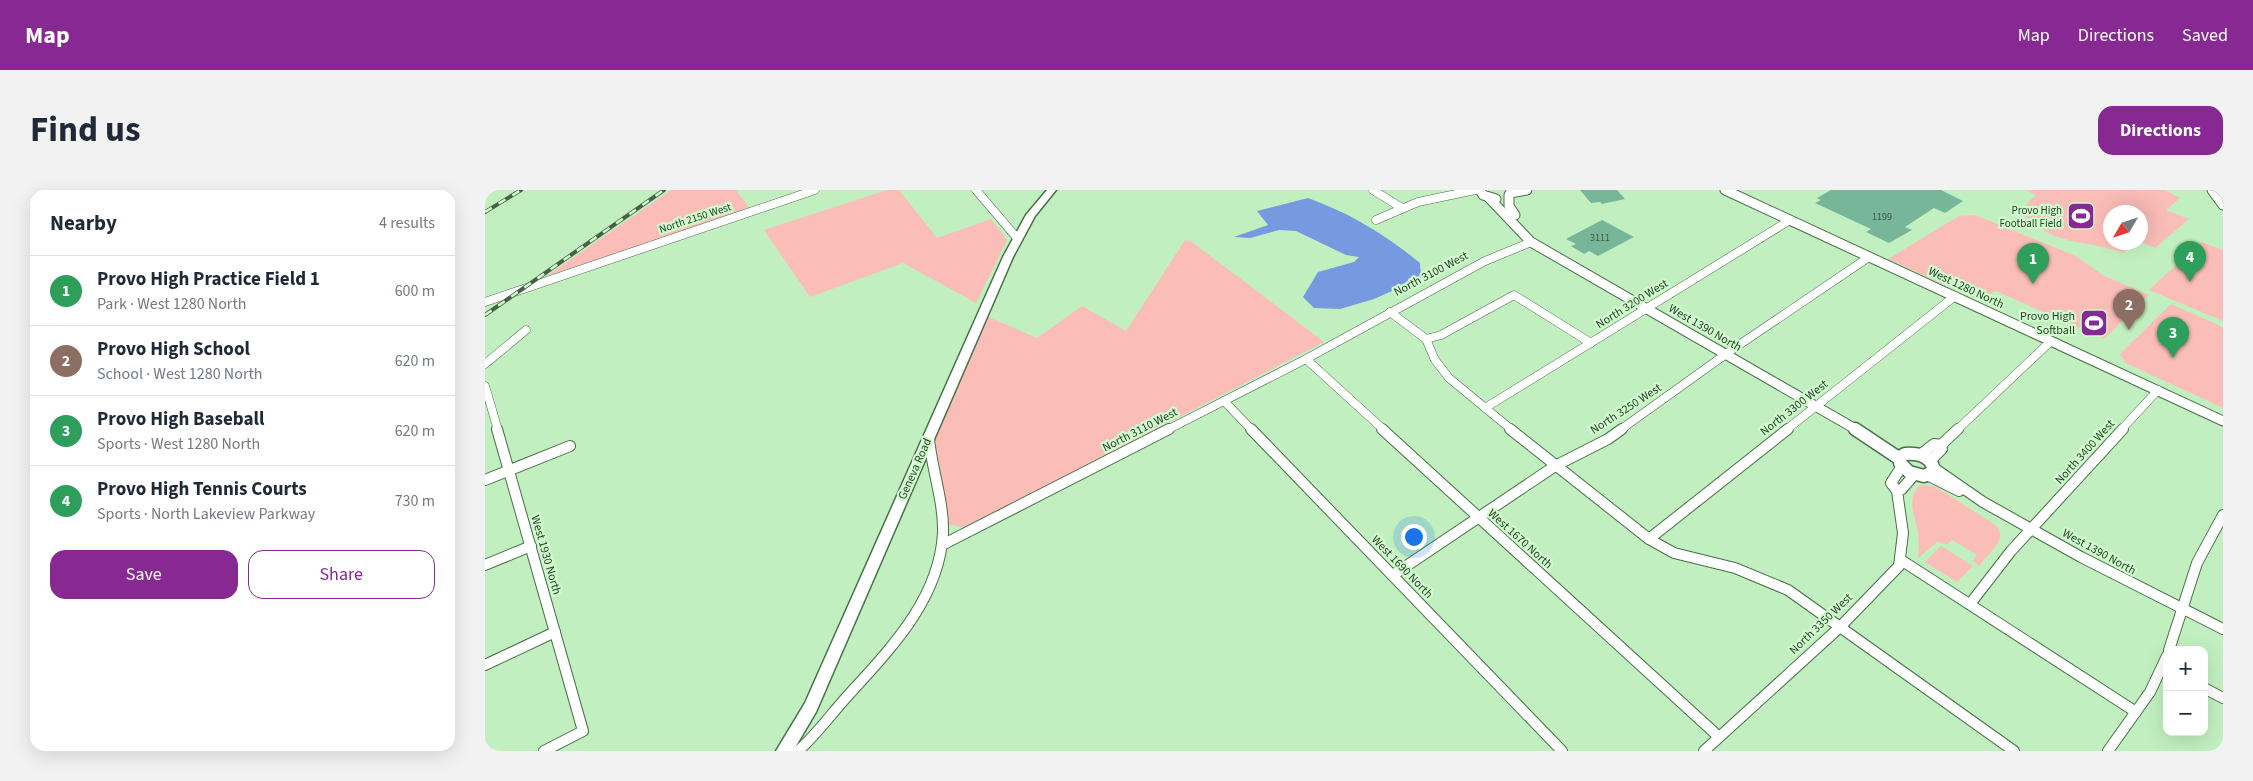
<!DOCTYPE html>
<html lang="en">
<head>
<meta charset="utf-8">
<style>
  :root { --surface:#fff; --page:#f2f2f3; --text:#1f2937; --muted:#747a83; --line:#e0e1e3; --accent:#882892 }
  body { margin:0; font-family:"Source Sans 3",sans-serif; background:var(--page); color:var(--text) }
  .controls { position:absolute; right:15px; bottom:15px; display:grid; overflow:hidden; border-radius:10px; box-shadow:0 5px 20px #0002 }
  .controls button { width:45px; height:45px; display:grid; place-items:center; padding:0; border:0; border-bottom:1px solid var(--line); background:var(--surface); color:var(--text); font:25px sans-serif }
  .compass { position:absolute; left:1618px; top:15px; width:45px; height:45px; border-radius:50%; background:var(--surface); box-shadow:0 5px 20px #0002; rotate:231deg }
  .you { position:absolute; left:928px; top:346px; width:18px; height:18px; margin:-12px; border:4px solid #fff; border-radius:50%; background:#1a73e8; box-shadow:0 0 0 8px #1a73e833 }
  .badge { display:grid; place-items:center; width:32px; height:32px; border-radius:50%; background:var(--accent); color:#fff; font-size:16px; font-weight:700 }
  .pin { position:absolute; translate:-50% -41px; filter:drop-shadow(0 1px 2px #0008) }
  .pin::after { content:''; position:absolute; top:26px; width:18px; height:15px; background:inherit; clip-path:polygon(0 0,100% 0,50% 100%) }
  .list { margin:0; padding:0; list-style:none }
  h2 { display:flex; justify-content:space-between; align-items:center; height:65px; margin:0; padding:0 20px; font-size:21px }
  h2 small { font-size:16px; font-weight:400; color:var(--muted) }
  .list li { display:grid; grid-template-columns:32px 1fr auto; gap:15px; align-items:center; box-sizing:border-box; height:70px; padding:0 20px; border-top:1px solid var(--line) }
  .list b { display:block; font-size:19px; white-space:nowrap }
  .list p { margin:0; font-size:16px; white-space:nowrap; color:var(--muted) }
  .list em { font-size:16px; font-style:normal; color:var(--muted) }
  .actions { display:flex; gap:10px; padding:15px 20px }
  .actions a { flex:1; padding:11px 0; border:1px solid var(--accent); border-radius:15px; text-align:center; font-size:18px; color:var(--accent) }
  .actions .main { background:var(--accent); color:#fff }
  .map { position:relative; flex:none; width:1738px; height:561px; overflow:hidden; border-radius:15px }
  header { display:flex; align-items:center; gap:30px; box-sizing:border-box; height:70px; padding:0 25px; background:var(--accent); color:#fff }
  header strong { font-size:24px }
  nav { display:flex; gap:28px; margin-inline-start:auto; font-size:18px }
  .intro { display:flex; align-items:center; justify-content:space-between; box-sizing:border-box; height:120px; padding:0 30px }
  h1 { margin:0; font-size:35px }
  .button { padding:12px 22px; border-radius:15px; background:var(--accent); color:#fff; font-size:18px; font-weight:700 }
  main { display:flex; gap:30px; padding:0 30px }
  aside { flex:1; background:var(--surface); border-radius:15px; box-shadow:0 5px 20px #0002 }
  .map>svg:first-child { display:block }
  .green { fill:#fbbdb8 }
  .water { fill:#7699e0 }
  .building { fill:#77b699 }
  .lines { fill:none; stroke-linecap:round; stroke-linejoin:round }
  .minor-far1-casing { stroke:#487047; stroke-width:9 }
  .minor-casing { stroke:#487047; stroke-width:12 }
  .tertiary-far1-casing { stroke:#487047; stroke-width:11 }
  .tertiary-casing { stroke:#487047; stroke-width:15 }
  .secondary-casing { stroke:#487047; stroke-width:3 }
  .minor-far1 { stroke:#fff; stroke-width:8 }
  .minor { stroke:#fff; stroke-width:10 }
  .tertiary-far1 { stroke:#fff; stroke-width:9 }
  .tertiary { stroke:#fff; stroke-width:12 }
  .secondary { fill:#fff; fill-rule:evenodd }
  .rail-casing { stroke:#496048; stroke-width:4 }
  .rail { stroke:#cffccd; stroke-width:2.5; stroke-dasharray:8; stroke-linecap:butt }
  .labels { text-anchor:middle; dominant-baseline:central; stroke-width:4.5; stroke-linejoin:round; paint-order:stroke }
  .number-label { font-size:10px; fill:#3f5c46 }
  .far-poi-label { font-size:11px; fill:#2c3e2b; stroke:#cffccd; text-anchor:end }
  .far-street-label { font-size:11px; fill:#2c3e2b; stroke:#cffccd }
  .street-label { font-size:12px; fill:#2c3e2b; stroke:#cffccd }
  .poi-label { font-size:12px; fill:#2c3e2b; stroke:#cffccd; text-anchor:end }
</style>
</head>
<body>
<header>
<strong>Map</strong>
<nav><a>Map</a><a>Directions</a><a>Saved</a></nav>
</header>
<div class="intro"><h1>Find us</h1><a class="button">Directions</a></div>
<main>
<aside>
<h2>Nearby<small>4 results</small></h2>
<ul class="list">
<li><span class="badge" style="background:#2e9e5b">1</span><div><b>Provo High Practice Field 1</b><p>Park · West 1280 North</p></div><em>600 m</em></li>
<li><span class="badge" style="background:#8d6e63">2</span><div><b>Provo High School</b><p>School · West 1280 North</p></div><em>620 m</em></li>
<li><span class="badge" style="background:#2e9e5b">3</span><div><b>Provo High Baseball</b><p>Sports · West 1280 North</p></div><em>620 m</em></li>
<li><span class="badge" style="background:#2e9e5b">4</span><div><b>Provo High Tennis Courts</b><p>Sports · North Lakeview Parkway</p></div><em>730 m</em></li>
</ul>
<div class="actions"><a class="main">Save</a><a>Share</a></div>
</aside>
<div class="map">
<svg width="1738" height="561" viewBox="0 0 1738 561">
  <rect width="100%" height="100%" fill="#c2efc0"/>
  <g class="green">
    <polygon points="186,0 251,0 265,19 62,86"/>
    <polygon points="402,0 414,0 452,48 506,29 522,50 491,113 418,73 325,107 279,40"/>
    <path d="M1541 0H1680L1695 8 1681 20 1704 29 1670 58 1656 52V22H1626V52L1652 53 1638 63C1601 49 1572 58 1539 25L1538 18 1551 5Z"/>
    <polygon points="1490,25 1591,66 1619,86 1664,105 1619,149 1511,101 1492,109 1403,69 1474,26"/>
    <polygon points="700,50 707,52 839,152 488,334 477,337 463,334 461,331 449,248 501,126 552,148 597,116 641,141"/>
    <polygon points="1716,52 1738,60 1738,131 1664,100"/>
    <polygon points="1686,114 1738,137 1738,218 1641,173 1635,164"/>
    <path d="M1435 295 1451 297 1512 336C1523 352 1502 363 1495 376L1488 371 1492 365 1467 350 1462 354 1452 352 1433 368C1434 360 1434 352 1433 344 1431 327 1420 309 1435 295Z"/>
    <polygon points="1456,356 1488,376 1472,392 1440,372"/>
  </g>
  <path class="water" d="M823 8C865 23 901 45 935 73L936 88 889 109 855 119 829 118 818 107 833 82 869 72 874 67 861 65 811 41 794 40 765 48 749 47 783 35 772 21Z"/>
  <g class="building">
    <polygon points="1095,0 1132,0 1140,9 1117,14 1115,12 1106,13"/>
    <polygon points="1346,0 1456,0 1478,11 1460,23 1449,18 1420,37 1427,40 1404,53 1381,42 1386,39 1330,13 1336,10 1332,8"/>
    <polygon points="1117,30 1149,47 1113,66 1104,61 1099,64 1086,56 1091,54 1081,49"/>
  </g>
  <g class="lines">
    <g class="minor-far1-casing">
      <g id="minor-far1">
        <polyline points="491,0 532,48"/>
        <polyline points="888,0 917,18"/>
        <polyline points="891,30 933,12 990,0"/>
        <polyline points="0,112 330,0"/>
        <polyline points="905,122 941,149 950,170 964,188 1027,240"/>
        <polyline points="941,149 956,145 1029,105 1106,153"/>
        <polyline points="821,169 899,240"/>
        <polyline points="0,174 41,140"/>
        <polyline points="0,196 13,240"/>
        <polyline points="739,211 767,240"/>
        <polyline points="1000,218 1305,30"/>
        <polyline points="682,240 821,169 1000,71 1046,52"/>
        <polyline points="1135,240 1248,159 1384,67"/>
        <polyline points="1301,240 1470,106"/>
        <polyline points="1472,240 1566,151"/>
        <polyline points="1636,240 1673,200"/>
      </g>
    </g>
    <g class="minor-casing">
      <g id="minor">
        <polyline points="12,239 98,541 59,561"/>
        <polyline points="766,239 1077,561"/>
        <polyline points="897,239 1233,546"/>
        <polyline points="1025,239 1164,349 1189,363 1250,378 1303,400 1529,561"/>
        <polyline points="1435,265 1449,254 1456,255"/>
        <polyline points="1445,271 1457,259 1456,255 1473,239"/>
        <polyline points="1449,278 1498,312 1596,367 1738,439"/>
        <polyline points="1444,286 1474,301"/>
        <polyline points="0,290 85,256"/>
        <polyline points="1412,301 1417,299 1429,285"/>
        <polyline points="1164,349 1303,239"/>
        <polyline points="457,355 684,239"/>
        <polyline points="1416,370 1651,522"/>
        <polyline points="0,375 46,356"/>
        <polyline points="908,385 1070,276 1123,249 1137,239"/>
        <polyline points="1485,414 1526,361 1638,239"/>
        <polyline points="1684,460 1712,373 1738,325"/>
        <polyline points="0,475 70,442"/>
        <polyline points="1719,498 1738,508"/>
        <path d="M313 561C330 546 344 527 359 510 402 462 454 412 458 343 459 312 447 280 444 249"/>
        <polyline points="1219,561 1355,437 1414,376 1418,343 1412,301 1406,293 1417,276"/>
        <polyline points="1623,561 1665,502 1682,466"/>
      </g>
    </g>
    <g class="tertiary-far1-casing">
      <g id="tertiary-far1">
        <polyline points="995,0 998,5 1011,9"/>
        <polyline points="1240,0 1738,231"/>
        <polyline points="1727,0 1738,15"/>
        <polyline points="1025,3 1042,0"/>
        <polyline points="1024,5 1024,16 1030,25"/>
        <polyline points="1004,8 1046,52 1372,240"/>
      </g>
    </g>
    <g class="tertiary-casing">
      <g id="tertiary">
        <polyline points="1370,239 1415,269"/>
        <path d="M1420 264C1433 263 1447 266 1449 281L1439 286 1424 282 1415 273 1416 266Z"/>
      </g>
    </g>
    <g class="secondary-casing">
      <polygon id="secondary" points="562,0 571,0 550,26 528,67 331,522 308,561 291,561 320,513 518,67 541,25"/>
    </g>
    <use href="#minor-far1" class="minor-far1"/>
    <use href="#minor" class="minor"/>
    <use href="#tertiary-far1" class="tertiary-far1"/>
    <use href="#tertiary" class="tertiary"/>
    <use href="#secondary" class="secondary"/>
    <g class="rail-casing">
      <g id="rail">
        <polyline points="0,22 36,0"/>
        <polyline points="0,125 179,0"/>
      </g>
    </g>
    <use href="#rail" class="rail"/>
  </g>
  <defs>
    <g id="stadium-square" transform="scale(1.4375)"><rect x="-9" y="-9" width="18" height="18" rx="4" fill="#882892" stroke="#cffccd"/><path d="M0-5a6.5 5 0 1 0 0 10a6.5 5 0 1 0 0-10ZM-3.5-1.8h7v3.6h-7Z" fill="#fff"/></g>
  </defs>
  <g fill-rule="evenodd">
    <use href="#stadium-square" x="1596" y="26"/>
    <use href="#stadium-square" x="1609" y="133"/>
  </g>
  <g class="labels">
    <g class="number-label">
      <text x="1397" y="27">1199</text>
      <text x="1115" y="48">3111</text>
    </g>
    <g class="far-poi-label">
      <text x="1577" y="20">Provo High<tspan x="1577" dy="13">Football Field</tspan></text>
    </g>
    <g class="far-street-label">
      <text transform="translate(210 28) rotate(-18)">North 2150 West</text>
    </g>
    <g class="street-label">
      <text transform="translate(946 84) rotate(-28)">North 3100 West</text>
      <text transform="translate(1481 98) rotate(25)">West 1280 North</text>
      <text transform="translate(1147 114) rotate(-32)">North 3200 West</text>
      <text transform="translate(1220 138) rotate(30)">West 1390 North</text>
      <text transform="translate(1309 218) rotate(-38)">North 3300 West</text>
      <text transform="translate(1141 219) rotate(-33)">North 3250 West</text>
      <text transform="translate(655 240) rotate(-27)">North 3110 West</text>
      <text transform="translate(1600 262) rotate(-48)">North 3400 West</text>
      <text transform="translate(430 279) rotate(-66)">Geneva Road</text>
      <text transform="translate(1035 349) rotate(42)">West 1670 North</text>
      <text transform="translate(1614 362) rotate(29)">West 1390 North</text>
      <text transform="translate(61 365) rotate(74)">West 1930 North</text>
      <text transform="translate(917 377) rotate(46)">West 1690 North</text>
      <text transform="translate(1336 434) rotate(-44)">North 3350 West</text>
    </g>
    <g class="poi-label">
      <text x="1590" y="126">Provo High<tspan x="1590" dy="14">Softball</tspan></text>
    </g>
  </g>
</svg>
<div class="controls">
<button>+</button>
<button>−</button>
</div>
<svg class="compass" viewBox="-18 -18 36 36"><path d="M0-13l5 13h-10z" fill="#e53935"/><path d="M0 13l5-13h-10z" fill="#747a83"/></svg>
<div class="you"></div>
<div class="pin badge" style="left:1548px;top:94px;background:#2e9e5b">1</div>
<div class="pin badge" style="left:1644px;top:140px;background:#8d6e63">2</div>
<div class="pin badge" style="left:1688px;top:168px;background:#2e9e5b">3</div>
<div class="pin badge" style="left:1705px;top:92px;background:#2e9e5b">4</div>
</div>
</main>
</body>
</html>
